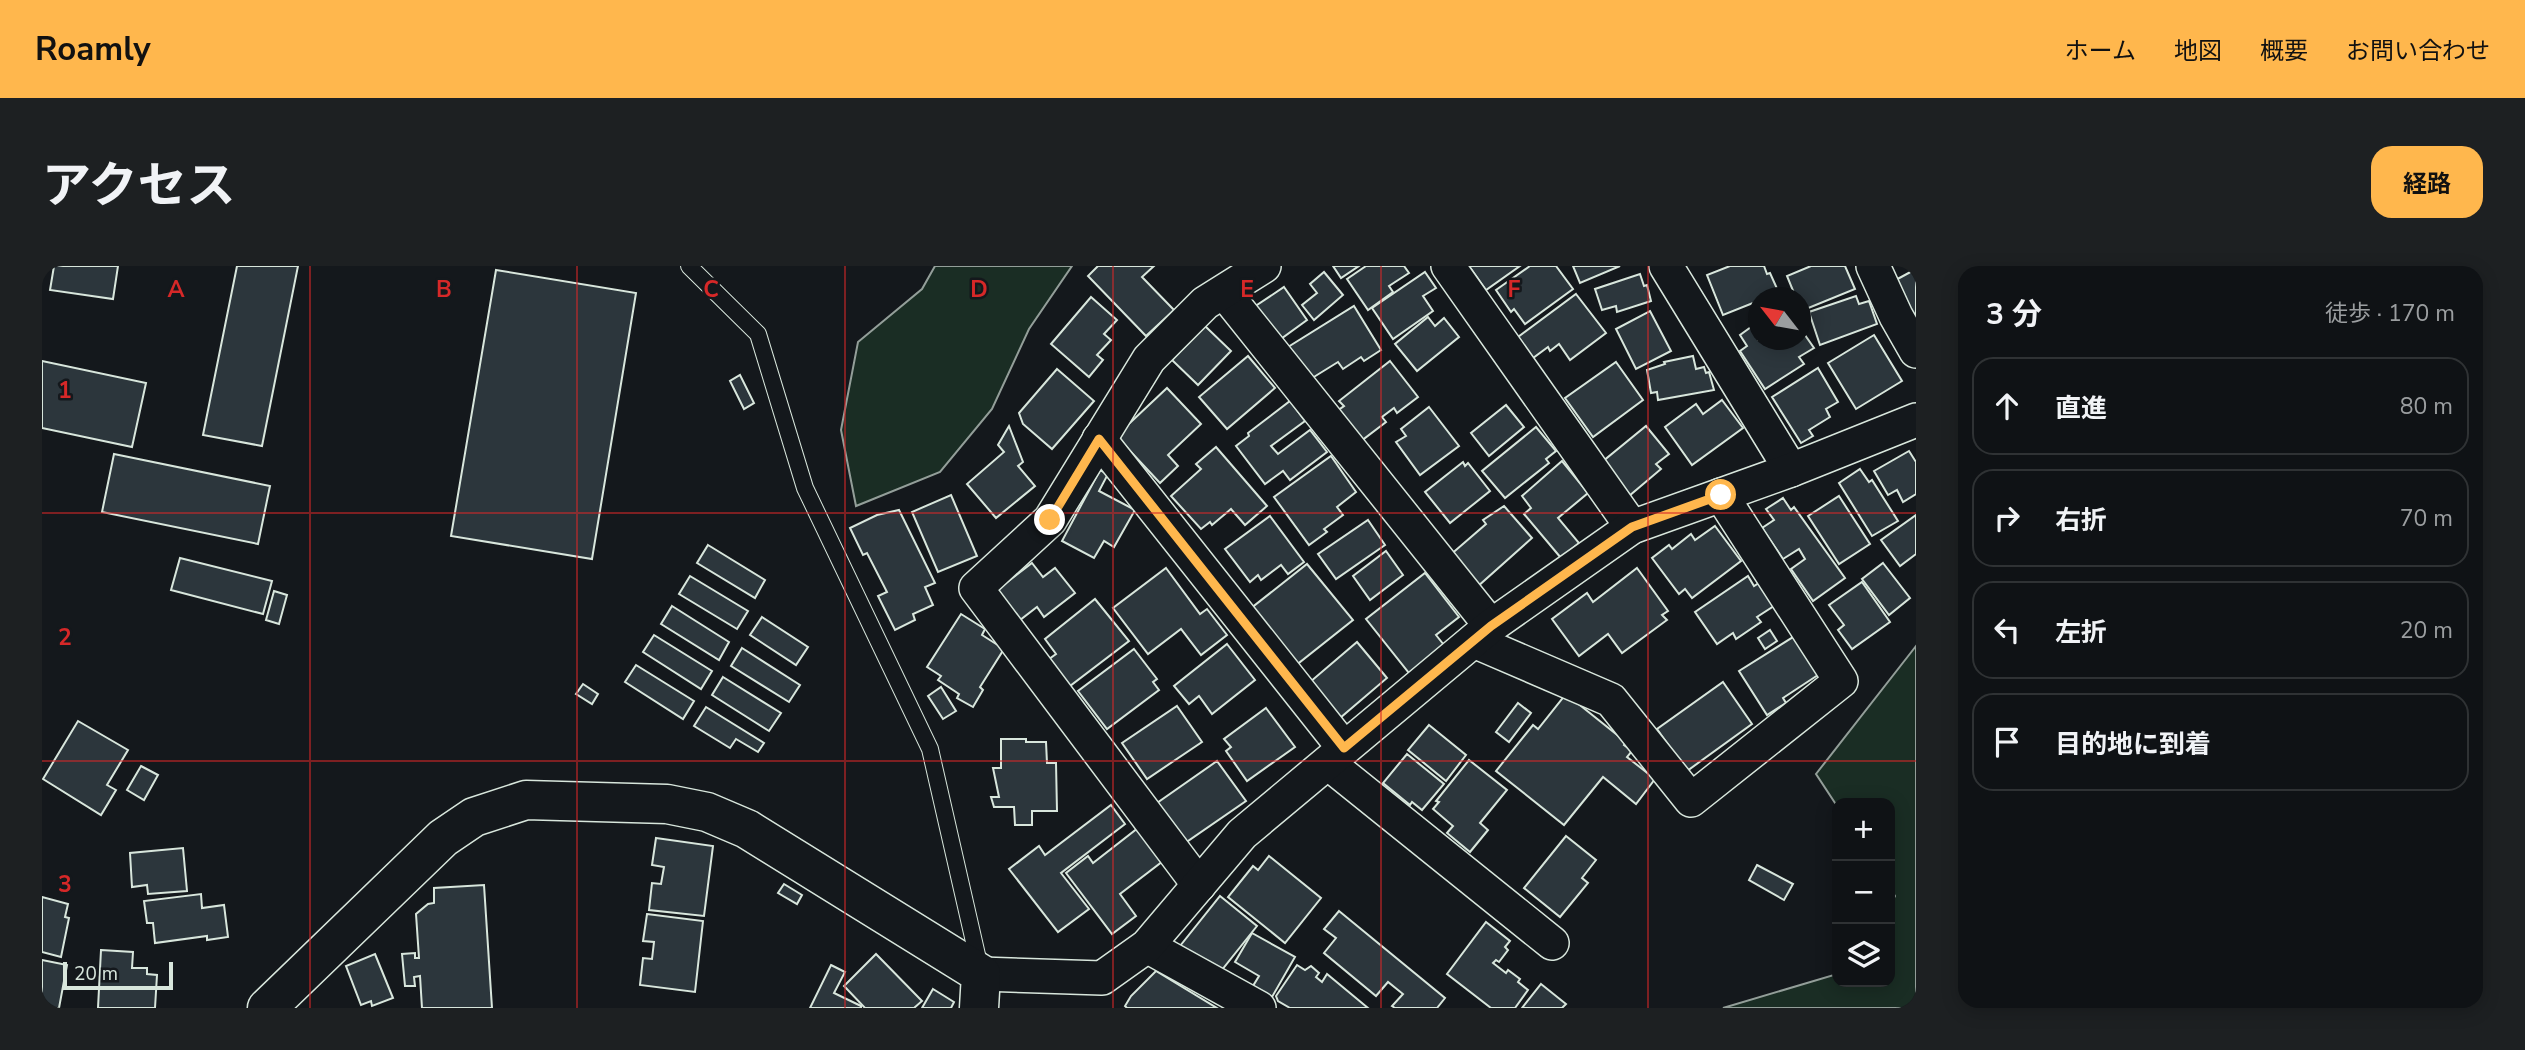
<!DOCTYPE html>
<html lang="ja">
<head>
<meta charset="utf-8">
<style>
  :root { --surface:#0f1215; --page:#1d2022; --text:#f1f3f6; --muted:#9b9ea0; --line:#2f3234; --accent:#ffb74d }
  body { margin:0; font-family:"Nunito Sans","Noto Sans JP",sans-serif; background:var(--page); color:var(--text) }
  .controls { position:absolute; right:21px; bottom:21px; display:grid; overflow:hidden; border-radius:14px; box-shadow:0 4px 18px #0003 }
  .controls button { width:63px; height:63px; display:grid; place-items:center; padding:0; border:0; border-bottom:2px solid var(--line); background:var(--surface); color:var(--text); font:35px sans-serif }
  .compass { position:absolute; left:1706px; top:21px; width:63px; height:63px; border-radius:50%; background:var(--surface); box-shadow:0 4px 18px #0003; rotate:301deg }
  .scale { position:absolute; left:21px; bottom:18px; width:110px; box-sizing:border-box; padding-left:7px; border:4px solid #d8e6dc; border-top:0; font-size:19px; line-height:24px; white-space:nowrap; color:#d8e6dc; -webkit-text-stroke:5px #14181c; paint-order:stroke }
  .stop { position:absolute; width:21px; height:21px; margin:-16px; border:5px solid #ffb74d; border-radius:50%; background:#fff }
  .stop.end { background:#ffb74d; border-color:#fff; box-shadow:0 2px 7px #0008 }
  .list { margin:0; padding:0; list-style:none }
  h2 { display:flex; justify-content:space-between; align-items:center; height:91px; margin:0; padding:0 28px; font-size:30px }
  h2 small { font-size:23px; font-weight:400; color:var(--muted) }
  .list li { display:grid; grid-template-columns:46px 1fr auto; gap:21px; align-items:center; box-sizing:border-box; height:98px; margin:0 14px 14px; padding:0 14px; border:2px solid var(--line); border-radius:21px }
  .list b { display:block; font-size:26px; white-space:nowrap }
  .list em { font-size:23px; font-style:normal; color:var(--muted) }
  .icon { flex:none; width:38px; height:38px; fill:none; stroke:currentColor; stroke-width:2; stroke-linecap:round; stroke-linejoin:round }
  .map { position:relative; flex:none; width:1874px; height:742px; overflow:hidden; border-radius:21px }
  header { display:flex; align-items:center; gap:42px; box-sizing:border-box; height:98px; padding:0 35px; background:var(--accent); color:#111 }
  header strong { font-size:33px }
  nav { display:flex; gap:38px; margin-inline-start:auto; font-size:24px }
  .intro { display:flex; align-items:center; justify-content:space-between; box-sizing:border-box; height:168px; padding:0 42px }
  h1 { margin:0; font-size:49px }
  .button { padding:18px 32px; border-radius:21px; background:var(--accent); color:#111; font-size:24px; font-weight:700 }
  main { display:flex; gap:42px; padding:0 42px }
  aside { flex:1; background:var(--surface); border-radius:21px; box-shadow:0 4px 18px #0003 }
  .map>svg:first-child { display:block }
  .green { fill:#1a2d24; stroke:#939e99; stroke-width:2 }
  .building { fill:#2c363c; stroke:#d8e6dc; stroke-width:2 }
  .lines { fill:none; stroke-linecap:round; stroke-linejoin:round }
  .lane-casing { stroke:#d8e6dc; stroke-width:18 }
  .street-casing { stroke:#d8e6dc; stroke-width:36 }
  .secondary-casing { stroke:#d8e6dc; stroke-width:41 }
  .lane { stroke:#14181c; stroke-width:16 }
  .street { stroke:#14181c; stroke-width:33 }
  .secondary { stroke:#14181c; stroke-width:38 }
  .route { stroke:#ffb74d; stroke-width:9 }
  .grid { fill:none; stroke:#d62828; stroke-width:2; stroke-opacity:0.55 }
  .grid-label { font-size:23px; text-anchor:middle; font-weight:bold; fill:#d62828; stroke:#14181c; stroke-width:5; stroke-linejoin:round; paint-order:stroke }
</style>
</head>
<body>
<header>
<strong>Roamly</strong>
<nav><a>ホーム</a><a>地図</a><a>概要</a><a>お問い合わせ</a></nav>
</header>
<div class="intro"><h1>アクセス</h1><a class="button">経路</a></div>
<main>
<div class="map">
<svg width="1874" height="742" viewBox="0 0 1874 742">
  <rect width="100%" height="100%" fill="#14181c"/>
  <g class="green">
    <polygon points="893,0 1030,0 987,63 950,143 898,206 814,240 799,164 816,76 880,23"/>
    <polygon points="1874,380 1874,742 1681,742 1795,708 1795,716 1848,716 1848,639 1853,630 1848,622 1848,537 1795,537 1795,540 1774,508"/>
  </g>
  <g class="building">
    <polygon points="12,0 76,0 71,33 8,24"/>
    <polygon points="195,0 256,0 220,180 161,169"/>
    <polygon points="1056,0 1112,0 1100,11 1132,44 1104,70 1046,10"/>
    <polygon points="1291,0 1317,0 1299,12"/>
    <polygon points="1324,0 1362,0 1367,7 1347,20 1351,26 1326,44 1305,13"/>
    <polygon points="1427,0 1478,0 1444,24"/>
    <polygon points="1488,0 1514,0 1531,23 1483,58 1472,43 1469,46 1454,24"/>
    <polygon points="1531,0 1578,0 1538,17"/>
    <polygon points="1688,0 1722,0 1725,8 1728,7 1737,27 1726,32 1716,32 1716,35 1681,49 1665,9"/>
    <polygon points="1769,0 1803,0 1813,23 1759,45 1758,32 1754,32 1745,10"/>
    <polygon points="1874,3 1874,56 1850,16"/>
    <polygon points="454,4 594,27 550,293 409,270"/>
    <polygon points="1282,6 1301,29 1272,54 1260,39 1275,27 1268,18"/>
    <polygon points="1383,6 1394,22 1381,30 1391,45 1351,73 1330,42"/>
    <polygon points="1598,8 1602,20 1605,19 1609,35 1575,46 1574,40 1560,44 1553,23"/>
    <polygon points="1242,21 1265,54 1236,75 1212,41"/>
    <polygon points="1534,28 1564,67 1528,94 1517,78 1508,85 1506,81 1491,92 1476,71"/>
    <polygon points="1814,30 1817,38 1827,35 1835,58 1778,79 1767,46"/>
    <polygon points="1049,31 1075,54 1062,68 1069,74 1055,89 1061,94 1047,111 1009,78"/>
    <polygon points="1312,40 1339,84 1322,95 1319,91 1301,103 1296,96 1267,114 1246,81"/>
    <polygon points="1608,45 1629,85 1594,103 1574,63"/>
    <polygon points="1386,51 1393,60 1402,52 1417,71 1375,105 1353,78"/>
    <polygon points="1716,56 1716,74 1758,74 1758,62 1772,82 1757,91 1762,98 1723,123 1698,85 1705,80 1698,69"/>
    <polygon points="1163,60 1189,85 1156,119 1130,94"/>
    <polygon points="1832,69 1860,115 1814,143 1786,97"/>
    <polygon points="1206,90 1233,122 1185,163 1157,131"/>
    <polygon points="1651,90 1654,103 1662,101 1664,107 1667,106 1672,124 1616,134 1615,126 1609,127 1605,104 1623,98 1622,96"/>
    <polygon points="0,95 104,117 90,181 0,162"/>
    <polygon points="1348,95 1376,131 1355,147 1352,142 1340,151 1344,156 1319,175 1295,145 1302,140 1297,135"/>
    <polygon points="1574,96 1601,134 1551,171 1523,132"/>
    <polygon points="1776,102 1796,136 1784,143 1788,151 1767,164 1771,170 1759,177 1730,131"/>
    <polygon points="1015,103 1052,135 1010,183 981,158 977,147"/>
    <polygon points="698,109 712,137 702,143 688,115"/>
    <polygon points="1125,122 1159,158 1126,189 1136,200 1118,217 1074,170"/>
    <polygon points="1680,134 1701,162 1650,199 1623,161 1654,138 1661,148"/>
    <polygon points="1248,135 1263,155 1229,180 1236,188 1268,164 1285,186 1248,214 1241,205 1223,218 1194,180 1207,170 1206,167"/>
    <polygon points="1464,139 1482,161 1447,190 1429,167"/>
    <polygon points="1387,141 1417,180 1378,209 1354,176 1364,170 1359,163"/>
    <polygon points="967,160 981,196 976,200 993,220 954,252 925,218 962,186 956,179"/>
    <polygon points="1604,160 1627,188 1614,198 1619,203 1587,230 1560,196"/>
    <polygon points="1494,161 1514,185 1504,193 1507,197 1463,232 1440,205"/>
    <polygon points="1174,181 1225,240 1203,259 1189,243 1170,259 1168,256 1159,263 1129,230 1159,203 1154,198"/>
    <polygon points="1867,185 1874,196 1874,228 1861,236 1855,224 1846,229 1832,205"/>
    <polygon points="72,188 228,220 216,278 60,246"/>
    <polygon points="1289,190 1314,226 1295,241 1301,249 1282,263 1285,266 1267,279 1232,231"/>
    <polygon points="1520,195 1546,227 1516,252 1537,277 1519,292 1482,248 1489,242 1480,230"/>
    <polygon points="1421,196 1423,200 1426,197 1448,225 1408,257 1383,226"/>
    <polygon points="1818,203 1827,216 1830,214 1856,255 1830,270 1797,217"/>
    <polygon points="1058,204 1066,208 1057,225 1093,244 1072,281 1062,275 1052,292 1020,275"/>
    <polygon points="909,229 935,290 896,306 870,246"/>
    <polygon points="1797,230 1828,278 1797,298 1766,250"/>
    <polygon points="1741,232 1749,244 1752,241 1803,312 1771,335 1749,303 1763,293 1757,283 1741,293 1720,262 1732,254 1724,243"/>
    <polygon points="1462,240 1490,272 1435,321 1407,290 1444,258 1441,254"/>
    <polygon points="857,244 893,317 883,321 891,339 871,348 873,354 853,364 836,330 845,326 825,287 821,289 808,262 835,249"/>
    <polygon points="1874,249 1874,288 1858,300 1839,274"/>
    <polygon points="1228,250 1262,296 1246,308 1239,299 1219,314 1216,309 1208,316 1183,283"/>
    <polygon points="1326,254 1343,279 1294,313 1276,288"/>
    <polygon points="1673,260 1699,295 1650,332 1643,323 1637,328 1610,292 1627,279 1630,283 1649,268 1653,274"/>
    <polygon points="666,279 723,314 713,332 655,297"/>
    <polygon points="1344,285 1361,309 1328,334 1311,310"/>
    <polygon points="138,292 230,315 221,348 129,324"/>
    <polygon points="990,297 1001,311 1013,302 1033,327 1002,351 995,341 978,354 955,324"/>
    <polygon points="1841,297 1868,332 1847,349 1820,313"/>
    <polygon points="1265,298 1311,354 1253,400 1208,343"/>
    <polygon points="1124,302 1158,348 1165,343 1185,369 1159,389 1139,363 1106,388 1071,342"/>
    <polygon points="1595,302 1626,345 1620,349 1625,354 1580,387 1566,368 1537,390 1510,353 1545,327 1551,336"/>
    <polygon points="1383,307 1417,351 1394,369 1402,379 1367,407 1324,353"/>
    <polygon points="648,310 706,345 695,363 637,328"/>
    <polygon points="1706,310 1712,320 1720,315 1735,338 1715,351 1719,356 1694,373 1691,367 1675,378 1653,346"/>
    <polygon points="1820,316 1848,356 1810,383 1796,364 1802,359 1787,339"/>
    <polygon points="232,325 245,329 237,358 224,354"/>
    <polygon points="1053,333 1087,375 1024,423 1003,396 1014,388 1003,373"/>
    <polygon points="630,340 687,376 677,394 619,358"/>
    <polygon points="919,348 943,363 940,369 962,383 938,421 941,424 931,441 915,432 917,428 896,414 899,410 885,401"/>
    <polygon points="720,351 766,381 754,399 708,369"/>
    <polygon points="1728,364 1735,375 1723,383 1716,372"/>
    <polygon points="1756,368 1779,407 1741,432 1744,437 1725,449 1697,405"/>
    <polygon points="612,369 670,405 659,423 601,386"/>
    <polygon points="1315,376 1345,412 1298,452 1268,416"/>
    <polygon points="1185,378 1213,414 1170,448 1157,430 1147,438 1132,420"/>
    <polygon points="700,382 758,419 747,436 689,400"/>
    <polygon points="1092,383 1115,413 1111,416 1117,424 1065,463 1036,425"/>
    <polygon points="594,399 652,435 641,453 583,416"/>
    <polygon points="681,411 739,447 727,465 670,429"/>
    <polygon points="1681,416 1710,458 1645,505 1615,463"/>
    <polygon points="541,418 556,428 550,438 534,428"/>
    <polygon points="899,421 914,445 901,453 886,430"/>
    <polygon points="1524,428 1584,476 1582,479 1590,485 1585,491 1613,513 1594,538 1561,511 1522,559 1454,505 1491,459 1496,463"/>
    <polygon points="1476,437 1489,447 1467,476 1454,466"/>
    <polygon points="1135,440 1160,476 1105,513 1080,477"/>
    <polygon points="664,441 722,477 716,486 694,473 688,482 652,460"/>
    <polygon points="1224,442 1253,481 1205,515 1184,485 1189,481 1182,473"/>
    <polygon points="36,455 86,484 65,519 74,524 59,549 1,513"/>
    <polygon points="1387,459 1424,489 1404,515 1366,484"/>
    <polygon points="959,473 984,473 984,476 1004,476 1005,497 1014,497 1015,545 990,545 990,559 973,559 972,541 952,541 949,531 957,531 951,502 959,502"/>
    <polygon points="1365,488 1402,518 1380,544 1370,536 1368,539 1341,517"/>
    <polygon points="1427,494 1465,524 1438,557 1446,564 1428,586 1405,567 1411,560 1391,543 1397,536 1394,535"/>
    <polygon points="1175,495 1204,535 1143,577 1115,537"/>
    <polygon points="99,500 116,509 102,534 85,524"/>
    <polygon points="1069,539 1083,558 1019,607 1047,643 1016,666 967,603 997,580 1003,589"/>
    <polygon points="1096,562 1121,595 1078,628 1094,650 1070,668 1024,607 1046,590 1051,597"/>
    <polygon points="1524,570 1554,594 1540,612 1546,617 1518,651 1482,622"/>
    <polygon points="614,572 671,580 662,650 607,644 610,617 619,618 622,601 610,599"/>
    <polygon points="141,582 145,625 106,628 105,619 90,621 88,587"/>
    <polygon points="1227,590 1279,632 1243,677 1186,631 1211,600 1216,604"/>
    <polygon points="1715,599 1751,618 1742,634 1707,614"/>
    <polygon points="742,618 760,629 755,638 736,627"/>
    <polygon points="442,619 450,742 380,742 378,710 372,711 373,720 363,720 360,688 373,687 373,692 377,692 374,648 386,638 392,637 392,622"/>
    <polygon points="159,628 160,642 182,639 186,671 165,674 165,670 113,677 111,657 105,657 102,635"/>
    <polygon points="1178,630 1215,660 1175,710 1138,680"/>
    <polygon points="0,631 26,638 23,651 27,652 19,691 0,686"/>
    <polygon points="1297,645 1403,732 1395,742 1353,742 1350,740 1361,728 1346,716 1334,730 1282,687 1294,672 1282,663"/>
    <polygon points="605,648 661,655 653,726 598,719 601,692 610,693 612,676 601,675"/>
    <polygon points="1444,656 1468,675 1463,681 1466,684 1457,696 1454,694 1451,697 1464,707 1466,704 1478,713 1476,716 1486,724 1473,742 1449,742 1405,708"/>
    <polygon points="1210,667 1253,691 1230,731 1211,720 1217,710 1193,696"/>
    <polygon points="59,684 91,686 90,702 105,702 105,708 115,709 113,742 56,742"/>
    <polygon points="333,688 351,732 330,740 329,735 319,739 304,700"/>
    <polygon points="834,688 880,735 872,742 823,742 802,720"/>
    <polygon points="0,694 25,699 17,742 0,742"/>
    <polygon points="789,699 803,706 792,727 819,740 819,742 768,742"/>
    <polygon points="1255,699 1263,704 1269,700 1277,707 1274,711 1280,716 1285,708 1326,742 1248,742 1236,735 1234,730"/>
    <polygon points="1114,705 1175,742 1085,742 1083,740 1089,730"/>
    <polygon points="1499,718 1524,738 1520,742 1480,742"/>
    <polygon points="891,723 912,736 909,742 880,742"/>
  </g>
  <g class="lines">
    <g class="lane-casing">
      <polyline id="lane" points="647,0 716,68 763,222 888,483 938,702"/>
    </g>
    <g class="street-casing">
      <g id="street">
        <polyline points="1406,0 1590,261"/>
        <polyline points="1624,0 1749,204"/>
        <polyline points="1831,0 1854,50 1874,85"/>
        <polyline points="1182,26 1449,360"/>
        <polyline points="1057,173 1302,482"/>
        <polyline points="1432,375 1569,434 1649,534 1799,415 1679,229"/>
        <polyline points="1286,497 1510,677"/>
        <polyline points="1157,619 934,322 1008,254 1107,93 1163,37 1222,0"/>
        <polyline points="1105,680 1217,742"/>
        <polyline points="939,708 1060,712 1105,680 1200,568 1449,360 1590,261 1749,204 1874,154"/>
      </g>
    </g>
    <g class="secondary-casing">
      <polyline id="secondary" points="225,742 401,572 432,551 484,534 625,538 665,546 705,563 939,708 937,742"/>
    </g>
    <use href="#lane" class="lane"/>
    <use href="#street" class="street"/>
    <use href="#secondary" class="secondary"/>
  </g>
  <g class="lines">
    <polyline class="route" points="1008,254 1057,173 1302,482 1449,360 1590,261 1679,229"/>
  </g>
  <path class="grid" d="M268 0V742M535 0V742M803 0V742M1071 0V742M1339 0V742M1606 0V742M0 247H1874M0 495H1874"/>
  <g class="grid-label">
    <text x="134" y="31">A</text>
    <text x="402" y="31">B</text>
    <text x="669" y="31">C</text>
    <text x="937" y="31">D</text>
    <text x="1205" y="31">E</text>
    <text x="1472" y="31">F</text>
    <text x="23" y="132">1</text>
    <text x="23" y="379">2</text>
    <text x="23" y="626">3</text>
  </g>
</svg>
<div class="controls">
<button>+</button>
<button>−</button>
<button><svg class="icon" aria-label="layers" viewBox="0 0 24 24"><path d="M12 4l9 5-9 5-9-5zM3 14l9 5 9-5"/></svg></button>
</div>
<svg class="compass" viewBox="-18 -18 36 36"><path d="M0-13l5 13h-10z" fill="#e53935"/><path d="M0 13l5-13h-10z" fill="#9b9ea0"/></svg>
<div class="scale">20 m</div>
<div class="stop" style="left:1679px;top:229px"></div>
<div class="stop end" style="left:1008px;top:254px"></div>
</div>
<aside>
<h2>3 分<small>徒歩 · 170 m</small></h2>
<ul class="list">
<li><svg class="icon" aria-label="ahead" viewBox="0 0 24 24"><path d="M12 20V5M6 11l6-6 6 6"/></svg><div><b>直進</b></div><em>80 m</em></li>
<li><svg class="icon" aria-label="right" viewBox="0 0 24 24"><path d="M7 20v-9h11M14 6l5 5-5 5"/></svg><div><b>右折</b></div><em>70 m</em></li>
<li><svg class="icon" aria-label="left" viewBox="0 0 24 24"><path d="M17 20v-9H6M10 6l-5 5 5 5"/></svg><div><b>左折</b></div><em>20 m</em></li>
<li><svg class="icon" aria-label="arrive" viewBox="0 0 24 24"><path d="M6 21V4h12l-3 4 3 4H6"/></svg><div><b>目的地に到着</b></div></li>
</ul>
</aside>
</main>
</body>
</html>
